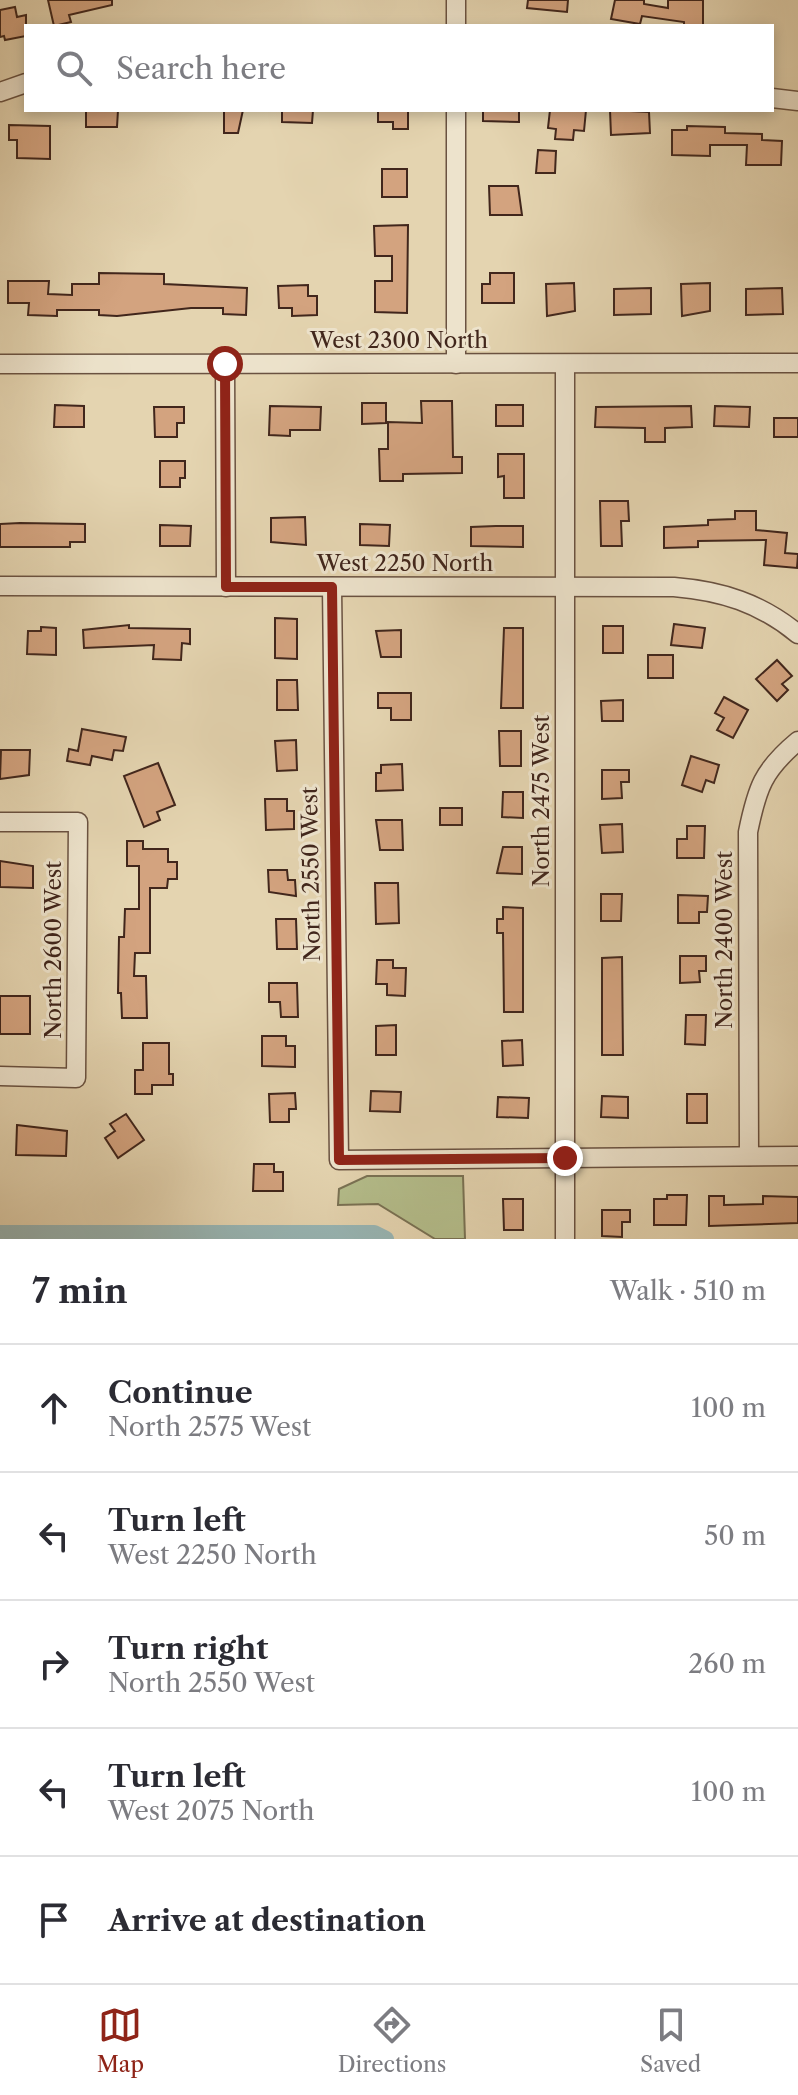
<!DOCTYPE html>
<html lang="en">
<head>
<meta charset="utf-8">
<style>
  :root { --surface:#fff; --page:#f7f7f7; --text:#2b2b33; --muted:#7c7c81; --line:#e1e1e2; --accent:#8f2418 }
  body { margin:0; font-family:"Libre Caslon Text",serif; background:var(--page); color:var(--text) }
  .stop { position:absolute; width:24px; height:24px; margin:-18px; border:6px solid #8f2418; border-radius:50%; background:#fff }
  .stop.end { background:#8f2418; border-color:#fff; box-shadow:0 2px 8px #0008 }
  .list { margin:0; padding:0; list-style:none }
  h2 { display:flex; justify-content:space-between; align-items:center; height:104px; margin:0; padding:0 32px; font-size:34px }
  h2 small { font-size:26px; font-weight:400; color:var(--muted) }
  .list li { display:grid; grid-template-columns:52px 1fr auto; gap:24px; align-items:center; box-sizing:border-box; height:128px; padding:0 32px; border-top:2px solid var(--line) }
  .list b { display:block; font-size:30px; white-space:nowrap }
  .list p { margin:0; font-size:26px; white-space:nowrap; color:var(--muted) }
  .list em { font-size:26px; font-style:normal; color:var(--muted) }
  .icon { flex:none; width:44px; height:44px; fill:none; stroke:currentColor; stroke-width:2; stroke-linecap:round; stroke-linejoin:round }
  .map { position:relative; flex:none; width:798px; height:1239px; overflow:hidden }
  .search { position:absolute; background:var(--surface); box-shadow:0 4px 12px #0003; left:24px; right:24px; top:24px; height:88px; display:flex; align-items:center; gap:20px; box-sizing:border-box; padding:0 28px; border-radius:0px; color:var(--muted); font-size:30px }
  .sheet { height:744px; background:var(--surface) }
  nav { display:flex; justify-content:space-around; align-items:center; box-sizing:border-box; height:112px; border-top:2px solid var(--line); background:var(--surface); font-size:22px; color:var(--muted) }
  nav a { display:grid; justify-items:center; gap:4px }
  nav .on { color:var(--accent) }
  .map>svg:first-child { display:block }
  .green { fill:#b4bd8b; stroke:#7a7254; stroke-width:2 }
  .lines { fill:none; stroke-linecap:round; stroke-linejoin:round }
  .canal { stroke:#98b6b5; stroke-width:16 }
  .building { fill:#d3a37f; stroke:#41261c; stroke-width:2 }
  .minor-casing { stroke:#6a5241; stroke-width:21 }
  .minor { stroke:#ede3cc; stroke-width:18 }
  .route { stroke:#8f2418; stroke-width:10 }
  .labels { text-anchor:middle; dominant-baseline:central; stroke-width:6; stroke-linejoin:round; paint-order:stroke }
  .street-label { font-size:22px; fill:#41261c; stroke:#ede3cc }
</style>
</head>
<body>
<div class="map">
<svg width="798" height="1239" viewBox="0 0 798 1239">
  <rect width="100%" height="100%" fill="#e4d4b0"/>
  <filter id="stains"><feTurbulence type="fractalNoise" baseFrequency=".0025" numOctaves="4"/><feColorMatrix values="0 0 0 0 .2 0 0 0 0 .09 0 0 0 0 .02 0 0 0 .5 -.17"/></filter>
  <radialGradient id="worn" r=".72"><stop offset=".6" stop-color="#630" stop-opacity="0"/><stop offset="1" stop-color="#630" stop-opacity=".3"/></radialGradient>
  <polygon class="green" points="367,1176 463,1176 465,1239 435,1239 378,1204 338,1205 339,1189"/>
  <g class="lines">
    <polyline class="canal" points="0,1233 374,1233 386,1239"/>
  </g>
  <g class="building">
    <polygon points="48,0 112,0 112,5 69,15 71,22 54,26"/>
    <polygon points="528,0 568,0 567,12 527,8"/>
    <polygon points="615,0 644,0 644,4 668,8 668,0 703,0 703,26 684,26 684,22 642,16 640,24 611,19"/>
    <polygon points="15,7 17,17 26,15 26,36 5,40 4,36 0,37 0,10"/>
    <polygon points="86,110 118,110 117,127 86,127"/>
    <polygon points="224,110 243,110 238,133 224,133"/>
    <polygon points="282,110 313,110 312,123 282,122"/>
    <polygon points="378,110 408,110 408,129 393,129 393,122 378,122"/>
    <polygon points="483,110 519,110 519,122 483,121"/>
    <polygon points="550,110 586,110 584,131 574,130 573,140 555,139 556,129 548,128"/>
    <polygon points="610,110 649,112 650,133 611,135"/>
    <polygon points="9,125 50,126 50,159 17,158 17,140 9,140"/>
    <polygon points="687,126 725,127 725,133 762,134 762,140 782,141 781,165 746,165 747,145 710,145 710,156 672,155 672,130 687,130"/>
    <polygon points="538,150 556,151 555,173 536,173"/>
    <rect x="382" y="169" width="25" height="28"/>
    <polygon points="489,186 518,186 522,215 490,215"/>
    <polygon points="408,225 407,313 375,312 375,281 392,281 392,256 375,256 374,226"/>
    <polygon points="99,273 164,274 164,284 247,288 246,315 223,314 223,308 191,308 117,316 99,315 99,310 57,310 57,316 28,315 29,303 8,303 8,281 49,281 48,294 72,295 72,284 99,284"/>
    <polygon points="490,273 514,273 514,303 482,303 482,284 490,284"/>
    <polygon points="574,283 575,311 547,316 546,284"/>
    <polygon points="710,283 710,311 682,316 681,284"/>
    <polygon points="308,285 308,296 317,296 317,315 292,316 292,308 279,308 278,286"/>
    <polygon points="651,288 651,314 614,315 614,289"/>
    <polygon points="782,288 783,314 746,315 746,289"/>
    <polygon points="421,401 452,401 453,457 462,457 462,473 403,474 403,481 380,481 379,449 388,449 388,422 422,423"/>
    <polygon points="362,403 386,403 386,423 362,424"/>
    <polygon points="55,405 84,406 84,427 54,427"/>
    <rect x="496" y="405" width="27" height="21"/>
    <polygon points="270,406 321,407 320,430 290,430 290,436 269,435"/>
    <polygon points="691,406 692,427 665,428 665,442 645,442 645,428 595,427 596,407"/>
    <polygon points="715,406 750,407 749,427 714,426"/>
    <polygon points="154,407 184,407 184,423 177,423 177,437 155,437"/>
    <rect x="774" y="418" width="24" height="19"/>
    <polygon points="498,454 524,454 524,498 504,498 504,476 498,477"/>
    <polygon points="160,461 185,461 185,478 180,478 180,487 160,487"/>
    <polygon points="600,501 628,501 629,521 621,521 622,546 601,546"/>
    <polygon points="735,511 756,511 756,530 787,533 785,553 798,554 797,568 764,565 766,540 698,541 698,547 664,548 664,527 708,525 708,520 735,519"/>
    <polygon points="305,517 306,545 271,542 271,518"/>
    <polygon points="20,523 85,524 85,542 70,542 70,547 0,547 0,524"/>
    <polygon points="360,524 390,525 389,546 360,545"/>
    <polygon points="160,525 191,526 190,546 160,546"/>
    <polygon points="496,526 523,526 523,547 471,546 471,527"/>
    <polygon points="275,618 297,619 297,659 275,658"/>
    <polygon points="674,624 705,628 702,648 671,645"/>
    <polygon points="129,625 129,628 190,629 190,644 182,643 181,660 153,659 154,645 84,648 83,630"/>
    <rect x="603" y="626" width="20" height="27"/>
    <polygon points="41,627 56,628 56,655 27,654 28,631 41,631"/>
    <polygon points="504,628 523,628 523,708 501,708"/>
    <polygon points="401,630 401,657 381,657 376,631"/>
    <rect x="648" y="655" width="25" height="23"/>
    <polygon points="777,660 792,676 782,684 788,690 777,701 756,679"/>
    <polygon points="277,680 297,680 298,710 277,710"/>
    <polygon points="378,693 411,693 411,720 391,720 391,708 378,708"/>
    <polygon points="724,697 748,710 733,738 717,730 724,718 715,713"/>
    <polygon points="623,700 623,721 602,721 601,701"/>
    <polygon points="82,729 126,737 123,751 114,750 112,760 92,756 90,765 67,761 69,749 78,751"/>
    <polygon points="499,731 521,731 521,766 500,766"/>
    <polygon points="296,740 297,770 277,771 275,741"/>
    <polygon points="1,750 30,750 29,775 0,779"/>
    <polygon points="691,756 719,765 714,783 706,780 702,792 682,785"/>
    <polygon points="158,763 175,805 157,812 160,820 144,827 124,776"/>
    <polygon points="402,764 403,790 376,791 376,773 381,773 381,765"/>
    <polygon points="602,770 629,770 629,782 621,782 622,798 602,799"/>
    <polygon points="503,792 523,792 523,818 502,817"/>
    <polygon points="265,799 287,799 287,811 294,811 294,829 266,830"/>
    <rect x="440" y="808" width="22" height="17"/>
    <polygon points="376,820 402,820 403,850 380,850"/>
    <polygon points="622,824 623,852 602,853 600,825"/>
    <polygon points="687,826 705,826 704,858 677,858 677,839 687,839"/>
    <polygon points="127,841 143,841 143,849 168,849 168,862 177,862 177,879 168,879 167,888 150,888 150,953 135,953 134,976 146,976 147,1018 122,1018 121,993 118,993 119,937 124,937 125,909 139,909 139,866 127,866"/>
    <polygon points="503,847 522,847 522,874 497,873"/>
    <polygon points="0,861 33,866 33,888 0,887"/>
    <polygon points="268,870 287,870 288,880 295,880 296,896 269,892"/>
    <polygon points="375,883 398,883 399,923 376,924"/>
    <polygon points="601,894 622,894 621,921 601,921"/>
    <polygon points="678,895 708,896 707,912 699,912 699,923 678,923"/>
    <polygon points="503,907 523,908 523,1012 504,1012 503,933 497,933 497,919 503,919"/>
    <polygon points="276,919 296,919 297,949 277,949"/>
    <polygon points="680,956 706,956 706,971 699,971 700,982 680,983"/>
    <polygon points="622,957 623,1055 602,1055 602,958"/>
    <polygon points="377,960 393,960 393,968 406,968 405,996 387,995 387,984 376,984"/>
    <polygon points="269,983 297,983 298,1017 281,1017 280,1002 269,1002"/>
    <rect x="0" y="996" width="30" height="38"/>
    <polygon points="686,1015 706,1015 705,1045 685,1044"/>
    <polygon points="396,1025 396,1055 376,1055 376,1026"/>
    <polygon points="262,1036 286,1036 286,1046 295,1046 295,1067 262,1066"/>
    <polygon points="522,1040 523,1065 503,1066 502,1041"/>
    <polygon points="143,1043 169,1043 169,1074 173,1074 173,1085 152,1085 152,1094 135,1094 135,1070 143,1070"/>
    <polygon points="371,1091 401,1092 400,1112 370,1111"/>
    <polygon points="295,1093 296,1109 289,1109 289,1122 270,1122 269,1094"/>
    <rect x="687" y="1094" width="20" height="29"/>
    <polygon points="602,1096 628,1097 628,1118 601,1117"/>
    <polygon points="498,1097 529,1098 528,1118 497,1117"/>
    <polygon points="126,1114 144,1140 118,1158 105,1138 115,1131 110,1124"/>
    <polygon points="17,1125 67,1131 66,1156 16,1155"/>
    <polygon points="254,1164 274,1164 274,1172 283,1172 283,1191 253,1191"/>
    <polygon points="667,1195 687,1195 686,1225 654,1225 654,1199 667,1199"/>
    <polygon points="709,1196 724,1196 724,1205 763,1204 763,1196 798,1197 798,1223 709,1226"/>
    <polygon points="503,1199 523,1199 523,1230 504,1230"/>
    <polygon points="602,1210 630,1210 630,1222 622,1222 622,1237 602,1236"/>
  </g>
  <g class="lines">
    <g class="minor-casing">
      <g id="minor">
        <polyline points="456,26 456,0"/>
        <polyline points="0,92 26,83"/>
        <polyline points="772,98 798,101"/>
        <polyline points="0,364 798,363"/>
        <polyline points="225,364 226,587"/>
        <polyline points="456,364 456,110"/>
        <polyline points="565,364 565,1239"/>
        <path d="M0 586 674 587C722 591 760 603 798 634"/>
        <polyline points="332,587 339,1160 798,1156"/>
        <polyline points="0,822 78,822 76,1078 0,1076"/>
        <path d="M749 1156 748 832C757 788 763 770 798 741"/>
      </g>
    </g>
    <use href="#minor" class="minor"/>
  </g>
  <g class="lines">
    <polyline class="route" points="225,364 226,587 332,587 339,1160 565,1158"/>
  </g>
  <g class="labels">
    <g class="street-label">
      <text x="399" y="340">West 2300 North</text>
      <text x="405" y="563">West 2250 North</text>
      <text transform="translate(541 801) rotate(-90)">North 2475 West</text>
      <text transform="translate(311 874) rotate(-91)">North 2550 West</text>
      <text transform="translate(724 940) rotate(-90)">North 2400 West</text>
      <text transform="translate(53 950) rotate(-90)">North 2600 West</text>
    </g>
  </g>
  <rect width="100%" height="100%" filter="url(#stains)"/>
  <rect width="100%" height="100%" fill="url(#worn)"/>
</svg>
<div class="stop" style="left:225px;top:364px"></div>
<div class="stop end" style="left:565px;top:1158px"></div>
<div class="search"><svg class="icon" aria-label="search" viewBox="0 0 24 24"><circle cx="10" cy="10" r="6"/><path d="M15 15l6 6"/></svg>Search here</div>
</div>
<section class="sheet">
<h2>7 min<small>Walk · 510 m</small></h2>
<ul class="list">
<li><svg class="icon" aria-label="ahead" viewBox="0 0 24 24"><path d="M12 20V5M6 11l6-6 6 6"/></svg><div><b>Continue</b><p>North 2575 West</p></div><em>100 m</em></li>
<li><svg class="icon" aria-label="left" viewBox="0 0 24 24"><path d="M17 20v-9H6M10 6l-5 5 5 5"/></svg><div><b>Turn left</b><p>West 2250 North</p></div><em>50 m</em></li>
<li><svg class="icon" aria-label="right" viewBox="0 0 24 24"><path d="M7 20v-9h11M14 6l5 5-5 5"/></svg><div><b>Turn right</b><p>North 2550 West</p></div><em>260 m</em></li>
<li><svg class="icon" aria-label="left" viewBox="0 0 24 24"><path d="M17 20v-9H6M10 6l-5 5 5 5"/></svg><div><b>Turn left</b><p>West 2075 North</p></div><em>100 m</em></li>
<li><svg class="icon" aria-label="arrive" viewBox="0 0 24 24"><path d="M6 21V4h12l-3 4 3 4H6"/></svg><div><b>Arrive at destination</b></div></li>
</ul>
</section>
<nav>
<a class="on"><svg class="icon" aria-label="map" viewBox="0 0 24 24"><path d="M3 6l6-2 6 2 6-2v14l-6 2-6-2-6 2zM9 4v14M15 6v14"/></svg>Map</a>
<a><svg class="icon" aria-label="directions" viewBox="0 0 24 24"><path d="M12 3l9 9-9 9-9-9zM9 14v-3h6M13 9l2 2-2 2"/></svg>Directions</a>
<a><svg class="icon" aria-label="saved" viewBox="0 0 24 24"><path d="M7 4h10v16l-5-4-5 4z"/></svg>Saved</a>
</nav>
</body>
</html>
